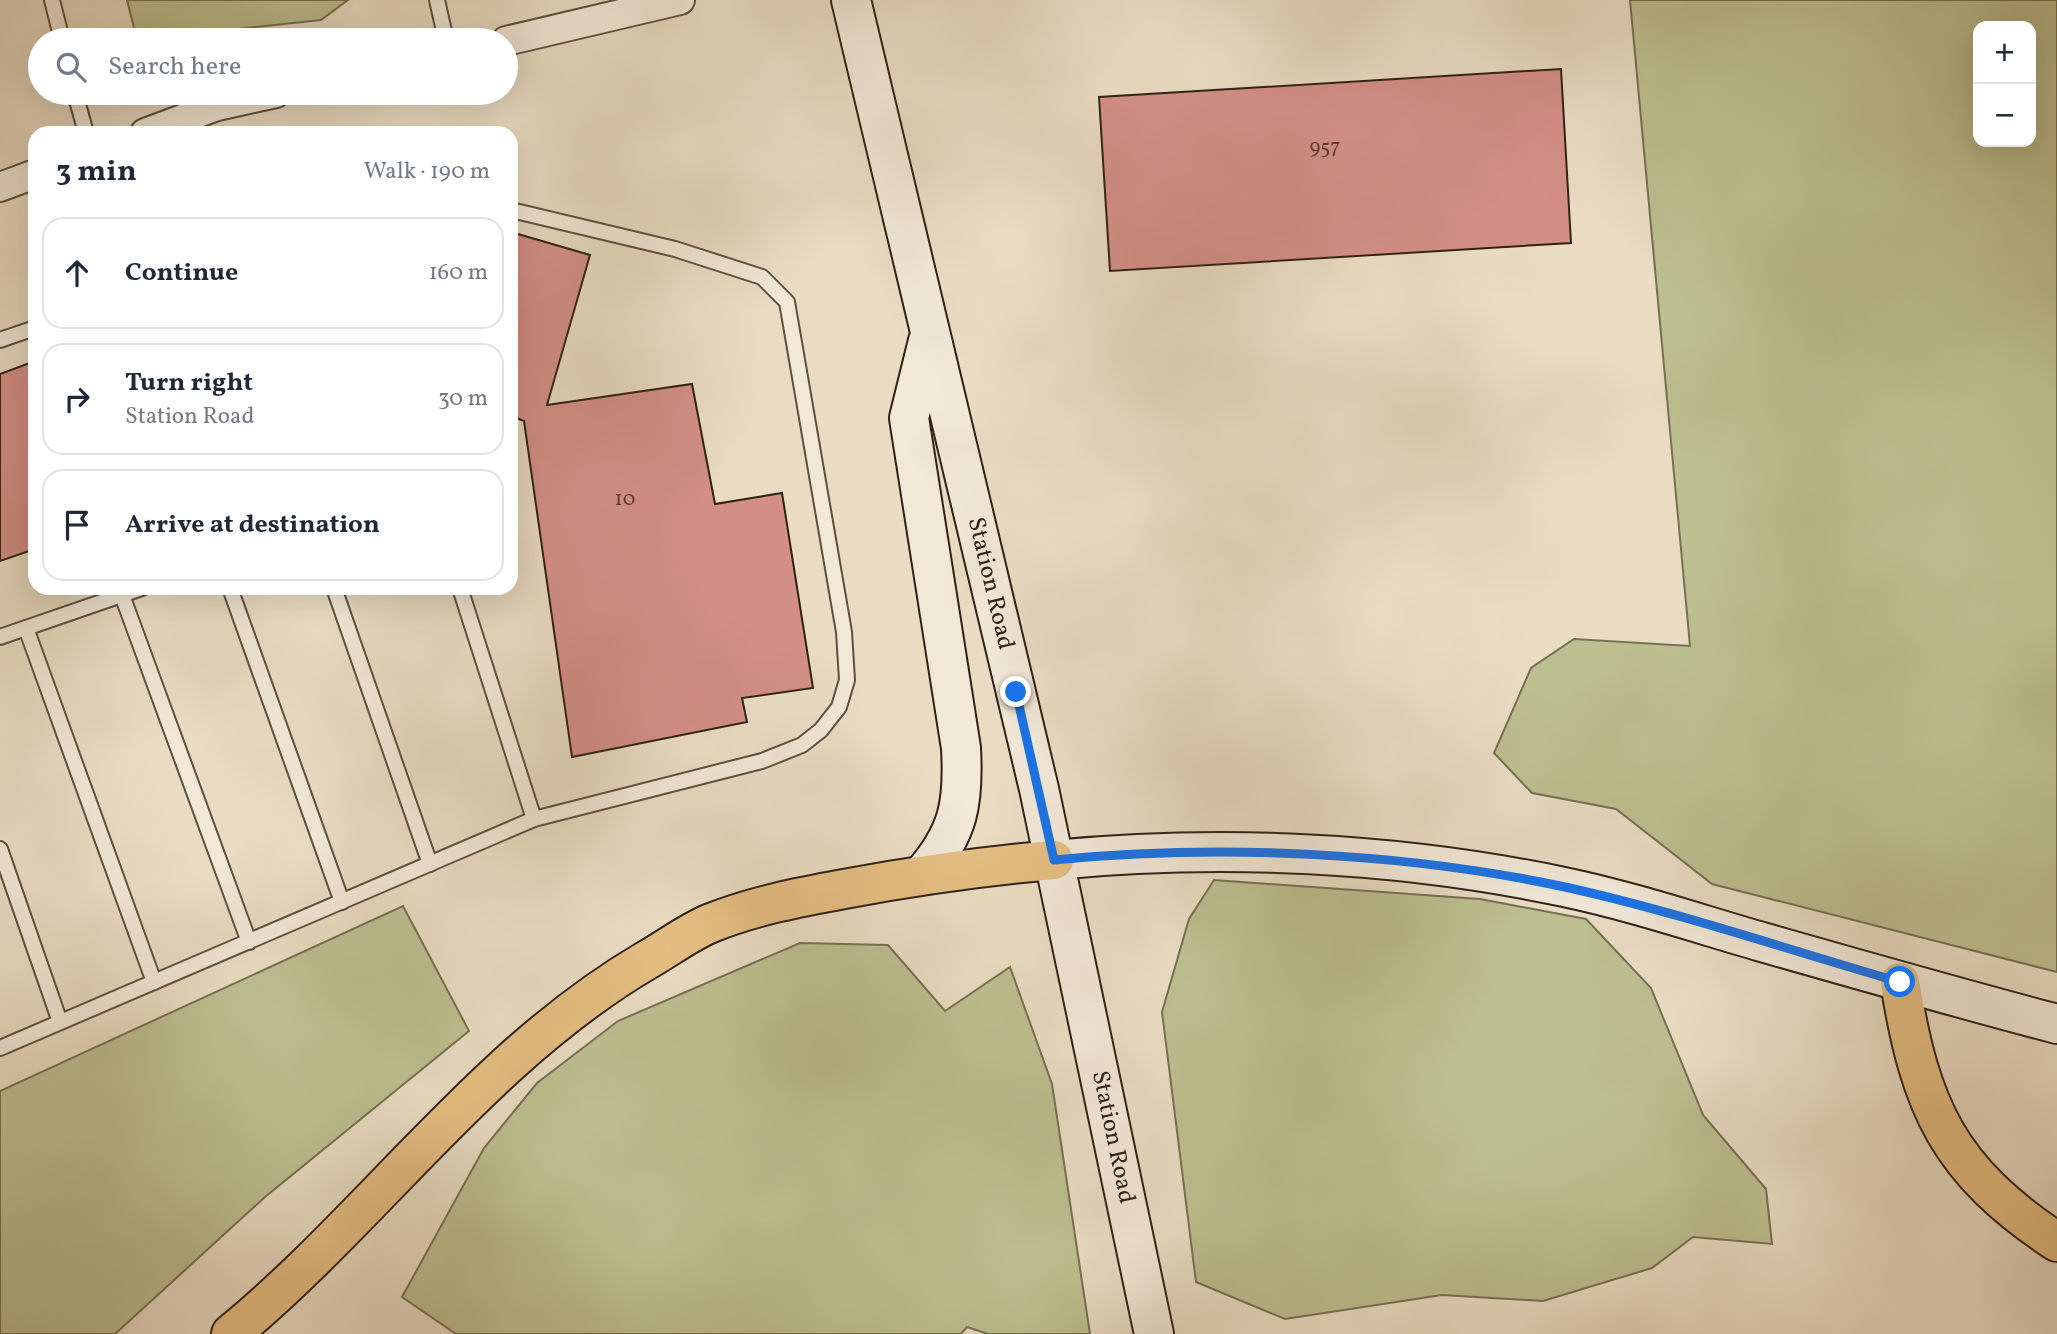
<!DOCTYPE html>
<html lang="en">
<head>
<meta charset="utf-8">
<style>
  :root { --surface:#fff; --page:#f6f6f7; --text:#1f2937; --muted:#747a83; --line:#e0e1e3 }
  body { margin:0; font-family:Vollkorn,serif; background:var(--page); color:var(--text) }
  .controls { position:absolute; right:21px; top:21px; display:grid; overflow:hidden; border-radius:14px; box-shadow:0 7px 28px #0002 }
  .controls button { width:63px; height:63px; display:grid; place-items:center; padding:0; border:0; border-bottom:2px solid var(--line); background:var(--surface); color:var(--text); font:35px sans-serif }
  .stop { position:absolute; width:21px; height:21px; margin:-16px; border:5px solid #1a73e8; border-radius:50%; background:#fff }
  .stop.end { background:#1a73e8; border-color:#fff; box-shadow:0 2px 7px #0008 }
  .list { margin:0; padding:0; list-style:none }
  h2 { display:flex; justify-content:space-between; align-items:center; height:91px; margin:0; padding:0 28px; font-size:30px }
  h2 small { font-size:23px; font-weight:400; color:var(--muted) }
  .list li { display:grid; grid-template-columns:46px 1fr auto; gap:21px; align-items:center; box-sizing:border-box; height:112px; margin:0 14px 14px; padding:0 14px; border:2px solid var(--line); border-radius:21px }
  .list b { display:block; font-size:26px; white-space:nowrap }
  .list p { margin:0; font-size:23px; white-space:nowrap; color:var(--muted) }
  .list em { font-size:23px; font-style:normal; color:var(--muted) }
  .icon { flex:none; width:38px; height:38px; fill:none; stroke:currentColor; stroke-width:2; stroke-linecap:round; stroke-linejoin:round }
  .map { position:relative; flex:none; width:2057px; height:1334px; overflow:hidden }
  .search { position:absolute; background:var(--surface); box-shadow:0 7px 28px #0002; left:28px; top:28px; width:490px; height:77px; display:flex; align-items:center; gap:18px; box-sizing:border-box; padding:0 24px; border-radius:38px; color:var(--muted); font-size:26px }
  .panel { position:absolute; background:var(--surface); box-shadow:0 7px 28px #0002; left:28px; top:126px; width:490px; height:469px; border-radius:21px }
  .map>svg:first-child { display:block }
  .green { fill:#bcbf90; stroke:#767053; stroke-width:2; fill-rule:evenodd }
  .building { fill:#d38f87; stroke:#2f2116; stroke-width:2 }
  .lines { fill:none; stroke-linecap:round; stroke-linejoin:round }
  .lane-casing { stroke:#5e5041; stroke-width:18 }
  .street-casing { stroke:#5e5041; stroke-width:32 }
  .secondary-casing { stroke:#2f2116; stroke-width:42 }
  .highway-casing { stroke:#2f2116; stroke-width:42 }
  .lane { stroke:#f1e8d8; stroke-width:14 }
  .street { stroke:#f1e8d8; stroke-width:28 }
  .secondary { stroke:#f1e8d8; stroke-width:38 }
  .highway { stroke:#e4be82; stroke-width:38 }
  .route { stroke:#1a73e8; stroke-width:9 }
  .labels { text-anchor:middle; dominant-baseline:central; stroke-width:5; stroke-linejoin:round; paint-order:stroke }
  .number-label { font-size:21px; fill:#583c32 }
  .street-label { font-size:24px; fill:#2f2116; stroke:#f1e8d8 }
</style>
</head>
<body>
<div class="map">
<svg width="2057" height="1334" viewBox="0 0 2057 1334">
  <rect width="100%" height="100%" fill="#e9dcc3"/>
  <filter id="stains"><feTurbulence type="fractalNoise" baseFrequency=".00286" numOctaves="4"/><feColorMatrix values="0 0 0 0 .2 0 0 0 0 .09 0 0 0 0 .02 0 0 0 .5 -.17"/></filter>
  <radialGradient id="worn" r=".72"><stop offset=".6" stop-color="#630" stop-opacity="0"/><stop offset="1" stop-color="#630" stop-opacity=".3"/></radialGradient>
  <g class="green">
    <polygon points="127,0 348,0 321,20 137,40"/>
    <path d="M1630 0H2057V972L1712 884 1616 809 1532 793 1494 753 1531 668 1574 639 1690 646ZM2031 26V142H1978V26Z"/>
    <polygon points="1214,880 1480,899 1586,919 1651,988 1703,1115 1766,1189 1772,1244 1693,1237 1652,1268 1543,1301 1442,1295 1285,1319 1196,1282 1162,1012 1189,919"/>
    <polygon points="403,906 469,1031 265,1197 115,1334 0,1334 0,1091"/>
    <polygon points="800,943 888,945 945,1011 1010,967 1052,1084 1090,1334 988,1334 967,1327 961,1334 456,1334 402,1297 484,1148 537,1083 618,1021"/>
  </g>
  <g class="building">
    <polygon points="1561,69 1571,243 1110,271 1099,97"/>
    <polygon points="511,232 590,255 547,405 692,384 715,504 782,493 813,688 742,698 747,722 572,757 524,421 511,416"/>
    <polygon points="35,361 35,549 0,561 0,374"/>
  </g>
  <g class="lines">
    <g class="lane-casing">
      <g id="lane">
        <polyline points="52,0 62,40"/>
        <polyline points="437,0 446,40"/>
        <polyline points="75,93 86,133"/>
        <polyline points="0,340 35,328"/>
        <polyline points="230,588 342,902"/>
        <polyline points="334,588 430,864"/>
        <polyline points="460,588 534,819"/>
        <polyline points="122,595 249,942"/>
        <polyline points="26,628 154,982"/>
        <polyline points="0,637 142,588"/>
        <polyline points="0,849 60,1022"/>
        <polyline points="0,1048 534,819 762,761 802,745 821,730 839,707 847,680 844,632 787,302 762,277 675,249 511,210"/>
      </g>
    </g>
    <g class="street-casing">
      <g id="street">
        <polyline points="506,41 680,0"/>
        <polyline points="145,133 217,106 276,93"/>
        <polyline points="0,187 35,174"/>
      </g>
    </g>
    <g class="secondary-casing">
      <g id="secondary">
        <path id="s1" d="M851 0 1039 789 1154 1334"/>
        <path d="M1054 860C1222 844 1398 852 1564 887 1631 901 1696 923 1762 942 1860 970 1958 998 2057 1024"/>
        <path d="M922 875C959 833 964 803 961 748L909 418 928 341"/>
      </g>
    </g>
    <g class="highway-casing">
      <g id="highway">
        <path d="M1900 982C1920 1107 1948 1170 2057 1242"/>
        <path d="M231 1334C376 1214 483 1056 647 960 668 948 689 932 711 923 753 906 800 897 844 889 914 876 984 866 1054 860"/>
      </g>
    </g>
    <use href="#lane" class="lane"/>
    <use href="#street" class="street"/>
    <use href="#secondary" class="secondary"/>
    <use href="#highway" class="highway"/>
  </g>
  <g class="lines">
    <path class="route" d="M1016 692 1054 860C1219 844 1402 852 1565 887 1678 912 1789 950 1900 982"/>
  </g>
  <g class="labels">
    <g class="number-label">
      <text x="1325" y="147">957</text>
      <text x="625" y="499">10</text>
    </g>
    <g class="street-label">
      <text stroke="none"><textPath href="#s1" startOffset="600">Station Road</textPath></text>
      <text stroke="none"><textPath href="#s1" startOffset="1167">Station Road</textPath></text>
    </g>
  </g>
  <rect width="100%" height="100%" filter="url(#stains)"/>
  <rect width="100%" height="100%" fill="url(#worn)"/>
</svg>
<div class="controls">
<button>+</button>
<button>−</button>
</div>
<div class="stop" style="left:1900px;top:982px"></div>
<div class="stop end" style="left:1016px;top:692px"></div>
<div class="search"><svg class="icon" aria-label="search" viewBox="0 0 24 24"><circle cx="10" cy="10" r="6"/><path d="M15 15l6 6"/></svg>Search here</div>
<section class="panel">
<h2>3 min<small>Walk · 190 m</small></h2>
<ul class="list">
<li><svg class="icon" aria-label="ahead" viewBox="0 0 24 24"><path d="M12 20V5M6 11l6-6 6 6"/></svg><div><b>Continue</b></div><em>160 m</em></li>
<li><svg class="icon" aria-label="right" viewBox="0 0 24 24"><path d="M7 20v-9h11M14 6l5 5-5 5"/></svg><div><b>Turn right</b><p>Station Road</p></div><em>30 m</em></li>
<li><svg class="icon" aria-label="arrive" viewBox="0 0 24 24"><path d="M6 21V4h12l-3 4 3 4H6"/></svg><div><b>Arrive at destination</b></div></li>
</ul>
</section>
</div>
</body>
</html>
